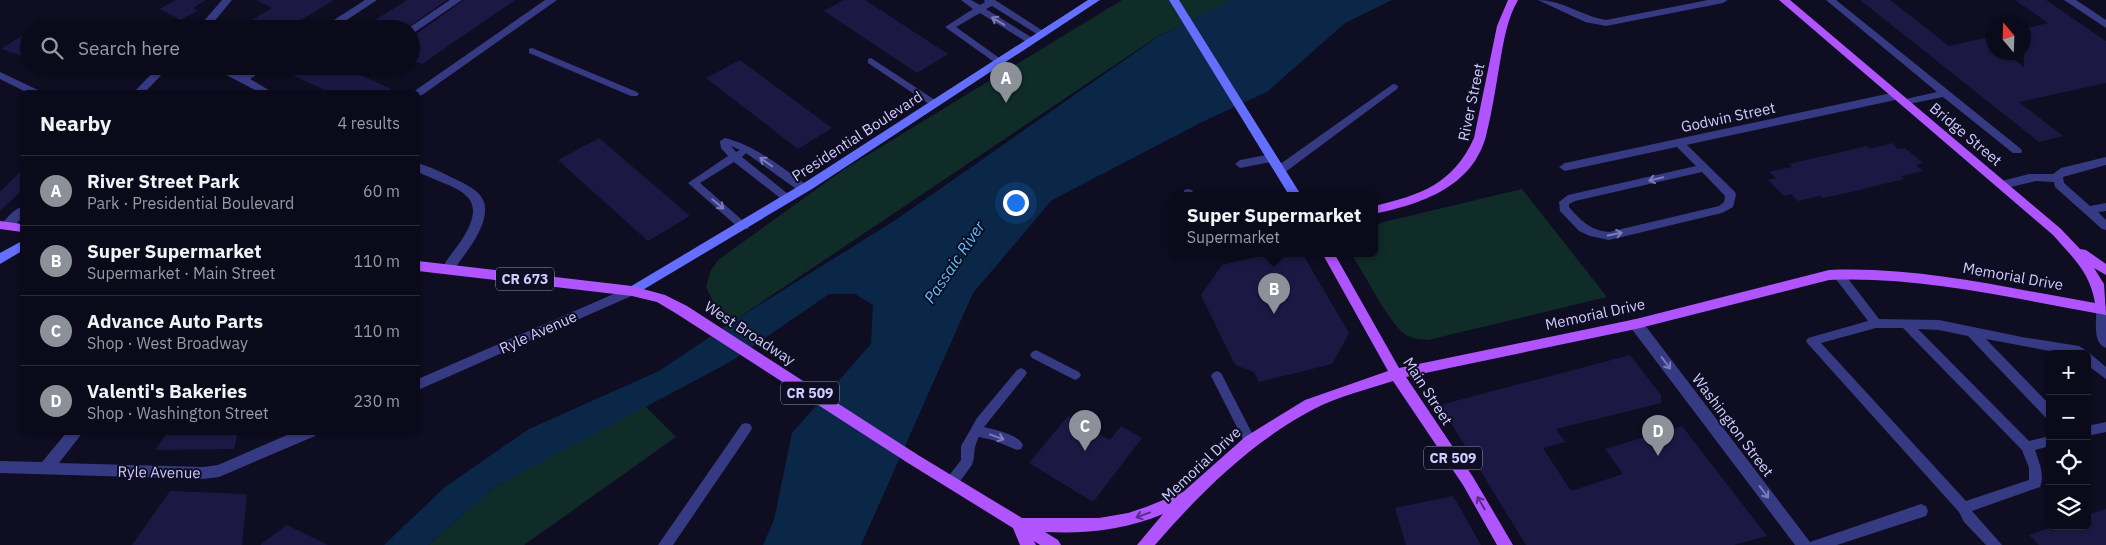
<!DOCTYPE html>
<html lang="en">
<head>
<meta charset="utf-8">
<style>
  :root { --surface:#0a0a1a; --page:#131323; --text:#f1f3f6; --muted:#999aa2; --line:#2a2b39; --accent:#8c9099 }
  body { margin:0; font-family:"IBM Plex Sans",sans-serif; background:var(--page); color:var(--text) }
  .controls { position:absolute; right:15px; bottom:15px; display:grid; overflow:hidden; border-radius:8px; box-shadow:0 1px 4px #0004 }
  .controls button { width:45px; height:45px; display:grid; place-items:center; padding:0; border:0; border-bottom:1px solid var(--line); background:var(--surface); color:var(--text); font:25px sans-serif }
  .compass { position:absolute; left:1986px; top:15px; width:45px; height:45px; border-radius:50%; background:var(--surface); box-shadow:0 1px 4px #0004; rotate:341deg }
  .you { position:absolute; left:1015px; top:202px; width:18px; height:18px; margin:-12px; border:4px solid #fff; border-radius:50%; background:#1a73e8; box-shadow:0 0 0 8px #1a73e833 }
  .badge { display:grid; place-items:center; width:32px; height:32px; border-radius:50%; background:var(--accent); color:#fff; font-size:16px; font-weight:700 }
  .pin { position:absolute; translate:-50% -41px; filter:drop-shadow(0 1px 2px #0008) }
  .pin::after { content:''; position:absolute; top:26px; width:18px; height:15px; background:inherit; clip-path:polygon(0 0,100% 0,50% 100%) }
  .popup { position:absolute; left:1170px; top:192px; width:208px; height:65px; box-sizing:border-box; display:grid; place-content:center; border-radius:8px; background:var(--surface); filter:drop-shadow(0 1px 4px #0005); font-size:16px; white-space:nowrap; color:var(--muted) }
  .popup b { font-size:19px; color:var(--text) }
  .popup::after { content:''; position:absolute; left:50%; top:100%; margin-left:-10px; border:10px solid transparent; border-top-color:var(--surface) }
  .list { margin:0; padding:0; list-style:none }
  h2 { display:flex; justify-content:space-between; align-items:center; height:65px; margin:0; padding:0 20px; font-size:21px }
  h2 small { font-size:16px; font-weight:400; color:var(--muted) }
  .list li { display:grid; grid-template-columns:32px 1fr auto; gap:15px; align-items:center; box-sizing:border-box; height:70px; padding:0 20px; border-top:1px solid var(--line) }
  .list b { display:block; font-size:19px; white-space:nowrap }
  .list p { margin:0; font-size:16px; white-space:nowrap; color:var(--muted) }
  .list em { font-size:16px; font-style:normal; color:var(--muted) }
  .icon { flex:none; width:28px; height:28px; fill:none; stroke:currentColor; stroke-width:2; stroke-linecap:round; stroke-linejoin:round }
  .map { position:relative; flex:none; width:2106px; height:545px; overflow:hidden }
  .search { position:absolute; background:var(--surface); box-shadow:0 1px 4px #0004; left:20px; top:20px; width:400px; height:55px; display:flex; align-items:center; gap:12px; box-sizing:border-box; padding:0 18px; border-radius:28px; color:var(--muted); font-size:19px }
  .panel { position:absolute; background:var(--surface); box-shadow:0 1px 4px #0004; left:20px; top:90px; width:400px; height:345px; border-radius:8px }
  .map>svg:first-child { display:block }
  .green { fill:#102c28 }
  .water { fill:#0b2747 }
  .building { fill:#1d1843 }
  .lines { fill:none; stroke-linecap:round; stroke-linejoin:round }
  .lane { fill:#363a82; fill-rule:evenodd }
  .street { fill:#363a82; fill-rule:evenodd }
  .secondary { fill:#646eff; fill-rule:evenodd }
  .primary { fill:#b054ff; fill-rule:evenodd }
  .oneway { stroke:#7b7cba }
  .oneway2 { stroke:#572d85 }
  .labels { text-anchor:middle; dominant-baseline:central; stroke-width:4; stroke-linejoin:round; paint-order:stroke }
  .shield { fill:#0e0d22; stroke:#9593bd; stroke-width:1 }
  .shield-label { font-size:14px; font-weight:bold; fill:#cfcdff }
  .street-label { font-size:15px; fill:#cfcdff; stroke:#0e0d22 }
  .water-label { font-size:16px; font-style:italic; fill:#5bc2ff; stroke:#0e0d22 }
</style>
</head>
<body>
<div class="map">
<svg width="2106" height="545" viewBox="0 0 2106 545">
  <rect width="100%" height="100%" fill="#0e0d22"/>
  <g class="green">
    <polygon points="1122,0 1232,0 1158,36 735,320 717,310 706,287 711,270 718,260 843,170"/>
    <path d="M1522 189 1607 297 1428 340C1420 339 1413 339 1406 335 1389 324 1363 271 1351 253H1374V226L1384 222Z"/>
    <polygon points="645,406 676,437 524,545 428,545 496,486"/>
  </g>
  <polygon class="water" points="1230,0 1392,0 1345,23 1267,92 1206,120 1052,200 973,293 861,545 763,545 774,520 792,433 871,344 873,305 855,294 829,294 730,362 496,486 428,545 384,545 445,487 529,429 659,371 735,320 894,221 1159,36"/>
  <g class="building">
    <polygon points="176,0 206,0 193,8 198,10 181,20 159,9"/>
    <polygon points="256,0 334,0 286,29 237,29 272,8"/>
    <polygon points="407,0 447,0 405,29 361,29"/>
    <polygon points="464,0 515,0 422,64 411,60 411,35 416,34"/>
    <polygon points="844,0 865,0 948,54 917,73 824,11"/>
    <polygon points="1860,0 1890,0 1949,46 1984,38 1994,45 1994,52 2004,52 2024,67 2024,29 2048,23 2015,0 2046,0 2106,41 2106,83 2019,102 2063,136 2039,142"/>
    <polygon points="29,31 29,58 1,49"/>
    <polygon points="740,60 832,128 798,149 706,78"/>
    <polygon points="273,66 340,66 398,92 329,92"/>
    <polygon points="599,138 690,216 648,241 558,160"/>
    <polygon points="1892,143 1898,149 1905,148 1923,163 1916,165 1923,171 1901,176 1904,179 1851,192 1823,198 1820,196 1798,201 1791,194 1784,196 1768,180 1776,178 1769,172 1792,167 1789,164 1867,146 1870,149"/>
    <polygon points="22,170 22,190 0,211 0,192"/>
    <polygon points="1272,253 1302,253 1349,333 1332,364 1259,382 1254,372 1235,365 1201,295 1222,265"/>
    <polygon points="1630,355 1661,395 1661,403 1556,429 1565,442 1543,448 1571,491 1623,474 1605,449 1682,426 1767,536 1734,545 1526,545 1440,405"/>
    <polygon points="1068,416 1110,440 1121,426 1142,438 1093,502 1029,463"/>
    <polygon points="168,432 238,432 234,449 155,450"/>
    <polygon points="170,491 247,494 242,545 132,545"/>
    <polygon points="1453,496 1481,545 1406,545 1395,508"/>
    <polygon points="2106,509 2106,545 2039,545 2029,535 2054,526 2087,526 2087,515"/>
    <polygon points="287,525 328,545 260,545"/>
  </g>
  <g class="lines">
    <g class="lane">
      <polygon points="961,0 971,0 980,5 985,2 984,0 995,0 1048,34 1043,37 1040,36 992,6 986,9 1034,39 1034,43 1028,43 980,13 956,27 1005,62 1003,64 997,64 945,27 973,9"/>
      <polygon points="1826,0 1836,0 2021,149 2022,151 2021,153 2013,153 1943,97 1904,105 1901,104 1899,102 1901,100 1937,92"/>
      <polygon points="532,48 637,92 639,94 637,96 631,96 529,53 529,49"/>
      <polygon points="871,58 938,102 940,104 938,106 932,106 868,63 868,59"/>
      <path d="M725 138C757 146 780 167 807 185L808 188 807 191H799L746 153 742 157 793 198 792 201H784L734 162 700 183 749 226 748 229H740L688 183 728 156 721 148 720 141ZM731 146 740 150 736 152Z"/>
      <path d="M1679 140 1683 141 1735 192 1736 195 1733 207 1722 213 1609 240 1590 236 1579 231 1560 211 1559 202 1568 195 1696 166 1675 145 1674 143 1675 141ZM1702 172 1725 196 1724 202 1719 206 1609 232C1590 230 1581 221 1569 207V204L1575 201Z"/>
      <polygon points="1272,154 1277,158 1276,161 1240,168 1235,164 1240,160"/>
      <polygon points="2106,157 2106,165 2063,177 2064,183 2090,206 2106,203 2106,211 2098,212 2106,220 2106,230 2102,229 2055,187 2054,182 2036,181 2002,189 1997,185 1998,182 2029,174 2053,174 2061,168"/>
      <polygon points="1188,189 1192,190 1194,195 1184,195 1184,190"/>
      <path d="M1839 271 1843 272 1879 319 1939 320 2022 337 2079 346 2087 351 2106 367V379L2087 365V354H2066L1986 339 2050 405V419L2046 418 1968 336 1939 330 1918 329 2029 441 2050 436V446L2035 450C2039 462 2045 475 2040 487L1972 511 2002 545H1986L1964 522 1959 512 1808 344 1806 341 1808 338 1868 321 1835 278 1833 275 1835 272ZM1876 328H1903L2022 450 2029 468V480L1966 501 1821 343Z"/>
      <path d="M2102 305 2106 306V348C2092 343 2097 321 2096 309L2098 306Z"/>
      <polygon points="1036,350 1079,372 1081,375 1079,378 1075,380 1071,378 1032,358 1030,355 1032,352"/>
      <path d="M1021 368 1025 370 1027 373 1025 376 984 427C995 430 1018 434 1023 445L1021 449 1017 450 993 440 979 437C972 450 976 455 972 465 965 473 958 490 946 486L944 482 961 460V446L977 418 1017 370Z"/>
      <polygon points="1217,371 1221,373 1254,437 1256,441 1254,445 1250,446 1246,445 1211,376 1213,373"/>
      <polygon points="2106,422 2106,432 2087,436 2087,426"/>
      <polygon points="746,423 750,424 752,428 750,432 673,545 658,545 742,424"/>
    </g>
    <g class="street">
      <polygon points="222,0 232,0 208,29 197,29"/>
      <polygon points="365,0 377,0 333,29 320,29"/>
      <polygon points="450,0 462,0 415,32 411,33 411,29 407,29"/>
      <polygon points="545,0 557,0 422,95 418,96 418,92 413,92"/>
      <path d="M1538 0C1562 0 1582 16 1606 20L1708 0H1728L1723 3 1606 26 1585 22Z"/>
      <polygon points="2064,0 2076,0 2106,20 2106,28"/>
      <polygon points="159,66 170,66 145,92 134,92"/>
      <polygon points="209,66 223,66 241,75 256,66 269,66 250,79 272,92 259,92"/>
      <polygon points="0,72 38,90 39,92 26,92 0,79"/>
      <polygon points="1393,84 1397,85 1398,87 1397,89 1284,173 1276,173 1274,170 1276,167"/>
      <polygon points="1896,92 1901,96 1900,99 1565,171 1559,167 1565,163"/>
      <path d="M418 163C431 167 445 174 457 180 465 184 474 188 480 195 498 217 464 255 451 273H443L441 270C446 260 454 251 461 241 493 192 455 190 418 172Z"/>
      <path d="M22 207V218L11 229H3L1 226C5 219 14 209 22 207Z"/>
      <polygon points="632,286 636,288 638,291 636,294 418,390 418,379"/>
      <polygon points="1636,319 1641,320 1810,542 1921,504 1926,506 1928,511 1926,516 1837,545 1795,545 1631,328 1630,324 1631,320"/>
      <polygon points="67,432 83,432 59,463 203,467 218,465 294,432 317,432 315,436 219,477 203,479 0,473 0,461 42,462"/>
    </g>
    <g class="secondary">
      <polygon points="1088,0 1100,0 812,189 636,294 628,294 626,291 628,288 804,183"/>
      <polygon points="1169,0 1179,0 1301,195 1289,195"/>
      <polygon points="22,241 22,251 0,264 0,253"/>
    </g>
    <g class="primary">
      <path d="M1508 0H1518C1507 19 1504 40 1500 62 1496 86 1492 112 1486 136 1472 188 1420 204 1374 214V206C1421 195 1453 184 1474 138L1497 26Z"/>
      <path d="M1779 0H1790L2061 229 2080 249 2086 250 2106 264V275L2094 268 2104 284 2106 315C2015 299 1922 276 1829 280L1636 329 1406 377 1473 477 1513 545H1497L1463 485 1393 381C1369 389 1336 397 1314 409 1251 442 1201 492 1155 545H1137L1163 514C1125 530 1086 534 1045 532L1058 540 1061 545H1040L1034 541 1036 545H1020L1013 528 908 463 677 314 657 302 632 296 418 271V261L632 286 665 295 687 306 918 455 1022 518H1099L1128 513 1146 507 1183 492 1245 437 1305 400 1388 371 1322 253H1334L1399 368 1636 319 1829 270C1918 266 2007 288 2095 303 2090 272 2073 258 2053 235Z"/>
      <polygon points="0,221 22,224 22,232 0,229"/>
    </g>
  </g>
  <defs><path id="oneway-shaft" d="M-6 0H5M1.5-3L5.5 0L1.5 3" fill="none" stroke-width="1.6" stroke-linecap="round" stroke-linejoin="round" transform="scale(1.25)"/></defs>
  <g class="oneway">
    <use href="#oneway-shaft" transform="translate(998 21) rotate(-149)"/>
    <use href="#oneway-shaft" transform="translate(766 162) rotate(-145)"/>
    <use href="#oneway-shaft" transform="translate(1656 179) rotate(167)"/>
    <use href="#oneway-shaft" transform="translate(718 204) rotate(40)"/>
    <use href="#oneway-shaft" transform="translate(1615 234) rotate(-11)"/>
    <use href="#oneway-shaft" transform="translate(1666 363) rotate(53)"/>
    <use href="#oneway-shaft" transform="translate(997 437) rotate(20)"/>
    <use href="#oneway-shaft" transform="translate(1764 492) rotate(53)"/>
  </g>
  <g class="oneway2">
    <use href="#oneway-shaft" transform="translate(1481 503) rotate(-120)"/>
    <use href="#oneway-shaft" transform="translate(1143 515) rotate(160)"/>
  </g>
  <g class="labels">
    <g class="shield">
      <rect x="496" y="267.5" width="58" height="23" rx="4"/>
      <rect x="781" y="381.5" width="58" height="23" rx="4"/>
      <rect x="1424" y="446.5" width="58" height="23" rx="4"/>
    </g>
    <g class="shield-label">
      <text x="525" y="279">CR 673</text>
      <text x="810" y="393">CR 509</text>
      <text x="1453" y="458">CR 509</text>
    </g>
    <g class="street-label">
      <text transform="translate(1471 102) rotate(-78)">River Street</text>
      <text transform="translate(1728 117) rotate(-12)">Godwin Street</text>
      <text transform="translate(1966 134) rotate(40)">Bridge Street</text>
      <text transform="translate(857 136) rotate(-33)">Presidential Boulevard</text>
      <text transform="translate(2013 276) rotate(10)">Memorial Drive</text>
      <text transform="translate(1595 314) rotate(-12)">Memorial Drive</text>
      <text transform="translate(538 332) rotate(-24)">Ryle Avenue</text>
      <text transform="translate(750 333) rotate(33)">West Broadway</text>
      <text transform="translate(1428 391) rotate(57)">Main Street</text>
      <text transform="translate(1733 425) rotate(53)">Washington Street</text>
      <text transform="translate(1201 464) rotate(-43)">Memorial Drive</text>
      <text transform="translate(159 472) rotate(1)">Ryle Avenue</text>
    </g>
    <g class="water-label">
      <text transform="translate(954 262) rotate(-56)">Passaic River</text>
    </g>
  </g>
</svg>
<div class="controls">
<button>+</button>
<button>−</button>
<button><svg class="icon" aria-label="locate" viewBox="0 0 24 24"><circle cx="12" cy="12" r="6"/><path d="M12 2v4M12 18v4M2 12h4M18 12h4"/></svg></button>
<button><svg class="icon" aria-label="layers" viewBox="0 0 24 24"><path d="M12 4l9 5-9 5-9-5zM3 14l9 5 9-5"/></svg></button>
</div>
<svg class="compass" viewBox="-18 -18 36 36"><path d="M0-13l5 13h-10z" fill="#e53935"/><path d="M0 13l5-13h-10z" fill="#999aa2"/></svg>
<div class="you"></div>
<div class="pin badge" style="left:1006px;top:103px">A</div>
<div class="pin badge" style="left:1274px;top:314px">B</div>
<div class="popup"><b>Super Supermarket</b>Supermarket</div>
<div class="pin badge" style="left:1085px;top:451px">C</div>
<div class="pin badge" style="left:1658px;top:456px">D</div>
<div class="search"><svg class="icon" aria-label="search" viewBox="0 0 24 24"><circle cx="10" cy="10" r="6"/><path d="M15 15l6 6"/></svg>Search here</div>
<section class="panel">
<h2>Nearby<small>4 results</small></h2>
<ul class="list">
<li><span class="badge">A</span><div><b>River Street Park</b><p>Park · Presidential Boulevard</p></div><em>60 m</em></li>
<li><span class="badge">B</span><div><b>Super Supermarket</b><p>Supermarket · Main Street</p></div><em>110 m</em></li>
<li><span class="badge">C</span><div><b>Advance Auto Parts</b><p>Shop · West Broadway</p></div><em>110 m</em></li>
<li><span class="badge">D</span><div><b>Valenti's Bakeries</b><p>Shop · Washington Street</p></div><em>230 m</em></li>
</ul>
</section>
</div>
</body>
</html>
